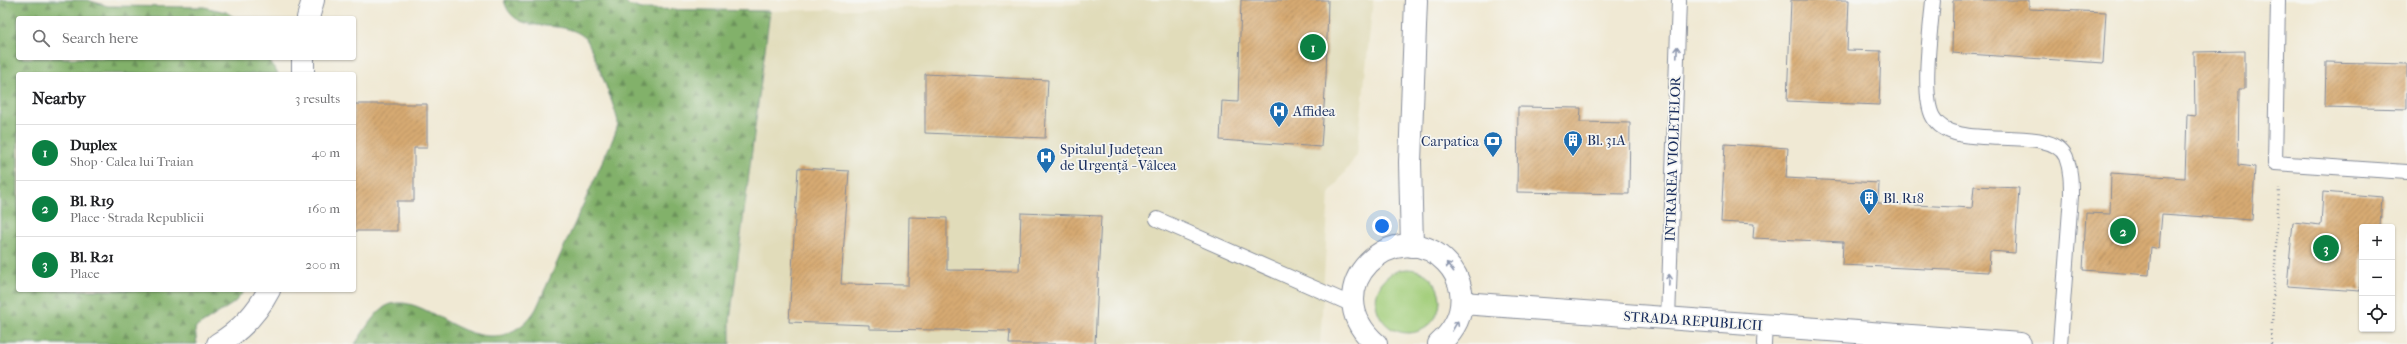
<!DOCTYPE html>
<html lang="en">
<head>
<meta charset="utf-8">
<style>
  :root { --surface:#fff; --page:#f2f2f2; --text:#202124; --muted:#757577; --line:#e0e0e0; --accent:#0b8043 }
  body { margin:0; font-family:"IM FELL French Canon",serif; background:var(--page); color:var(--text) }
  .controls { position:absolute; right:12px; bottom:12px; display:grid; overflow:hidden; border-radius:4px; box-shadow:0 1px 3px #0004 }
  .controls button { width:36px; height:36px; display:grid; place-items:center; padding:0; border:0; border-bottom:1px solid var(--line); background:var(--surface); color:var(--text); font:20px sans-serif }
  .you { position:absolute; left:1382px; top:226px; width:14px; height:14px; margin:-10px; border:3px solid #fff; border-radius:50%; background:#1a73e8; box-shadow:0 0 0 6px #1a73e833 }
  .badge { display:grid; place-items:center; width:26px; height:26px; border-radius:50%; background:var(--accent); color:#fff; font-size:13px; font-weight:700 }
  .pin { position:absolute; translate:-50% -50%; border:2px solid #fff; box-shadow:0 1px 4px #0006 }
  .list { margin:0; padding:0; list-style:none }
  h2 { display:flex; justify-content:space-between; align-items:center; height:52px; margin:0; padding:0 16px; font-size:17px }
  h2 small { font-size:13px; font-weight:400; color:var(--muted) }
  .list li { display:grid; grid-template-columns:26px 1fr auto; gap:12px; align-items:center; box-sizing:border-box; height:56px; padding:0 16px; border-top:1px solid var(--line) }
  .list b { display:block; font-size:15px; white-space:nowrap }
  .list p { margin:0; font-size:13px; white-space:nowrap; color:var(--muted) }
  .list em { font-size:13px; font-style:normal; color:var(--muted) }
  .icon { flex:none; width:22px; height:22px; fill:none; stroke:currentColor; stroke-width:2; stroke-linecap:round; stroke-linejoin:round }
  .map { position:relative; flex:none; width:2407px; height:344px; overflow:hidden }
  .search { position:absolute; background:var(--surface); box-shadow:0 1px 3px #0004; left:16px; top:16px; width:340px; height:44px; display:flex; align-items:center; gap:10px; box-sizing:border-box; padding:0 14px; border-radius:4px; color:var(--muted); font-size:15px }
  .panel { position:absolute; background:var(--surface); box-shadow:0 1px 3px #0004; left:16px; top:72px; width:340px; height:220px; border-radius:4px }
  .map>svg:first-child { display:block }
  .built { fill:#e1dcba }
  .green { fill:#a3ce7a; stroke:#5f7e6c }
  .forest { fill:url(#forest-firs); stroke:#4e7064 }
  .building { fill:url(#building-hatch) }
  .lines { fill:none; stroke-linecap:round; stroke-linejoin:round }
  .lane-casing { stroke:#868c99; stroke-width:16 }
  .street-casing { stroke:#868c99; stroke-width:24 }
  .secondary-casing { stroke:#868c99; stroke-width:24 }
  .primary-casing { stroke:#868c99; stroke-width:24 }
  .path { stroke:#868c99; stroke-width:2.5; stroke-dasharray:1 3; stroke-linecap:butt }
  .lane { stroke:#fff; stroke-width:14 }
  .street { stroke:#fff; stroke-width:22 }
  .secondary { stroke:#fff; stroke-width:22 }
  .primary { stroke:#fff; stroke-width:22 }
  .oneway { stroke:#8d97ae }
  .labels { text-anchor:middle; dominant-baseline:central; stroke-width:3.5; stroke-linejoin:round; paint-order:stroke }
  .poi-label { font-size:14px; fill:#1b2f5e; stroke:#f6f6f2; text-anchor:start }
  .street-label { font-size:14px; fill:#1b2f5e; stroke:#f6f6f2 }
</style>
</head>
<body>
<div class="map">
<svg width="2407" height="344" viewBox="0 0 2407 344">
  <defs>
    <pattern id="forest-firs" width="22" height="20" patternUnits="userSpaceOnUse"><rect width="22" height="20" fill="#82b16a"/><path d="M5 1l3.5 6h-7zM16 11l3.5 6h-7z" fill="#6a905a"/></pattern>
    <pattern id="building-hatch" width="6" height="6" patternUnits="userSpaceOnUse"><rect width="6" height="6" fill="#d7aa72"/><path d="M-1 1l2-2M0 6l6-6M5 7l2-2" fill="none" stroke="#ae8b61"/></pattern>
  </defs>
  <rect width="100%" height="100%" fill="#f6f6f2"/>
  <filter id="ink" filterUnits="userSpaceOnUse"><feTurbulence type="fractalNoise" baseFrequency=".025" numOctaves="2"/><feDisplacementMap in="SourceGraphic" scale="8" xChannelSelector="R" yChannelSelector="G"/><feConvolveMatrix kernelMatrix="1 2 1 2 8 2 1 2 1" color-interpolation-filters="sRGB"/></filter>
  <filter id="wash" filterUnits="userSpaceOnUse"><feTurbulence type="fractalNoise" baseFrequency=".012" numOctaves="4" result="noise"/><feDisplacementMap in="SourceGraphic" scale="16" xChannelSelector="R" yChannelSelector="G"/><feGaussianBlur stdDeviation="0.9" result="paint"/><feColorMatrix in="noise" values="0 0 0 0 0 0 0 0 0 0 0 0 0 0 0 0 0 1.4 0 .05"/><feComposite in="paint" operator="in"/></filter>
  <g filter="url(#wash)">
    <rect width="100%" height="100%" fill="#f0e9d4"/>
    <polygon class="built" points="1081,0 1373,0 1357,155 1329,194 1320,344 730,344 730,322 770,11 1081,4"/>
    <circle class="green" cx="1408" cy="301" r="32"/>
    <g class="forest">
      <polygon points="0,0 87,0 108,6 204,7 226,12 235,18 18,18 18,58 268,58 278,74 18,74 18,290 245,290 234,303 195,328 197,344 0,344"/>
      <path d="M504 0H622L628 5 642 9 770 11 730 321V344H355C364 332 376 308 391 304 425 295 459 344 503 335 519 329 527 323 536 309L615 134C616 130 618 126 618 122 617 113 592 47 586 39 584 36 577 32 574 31 550 21 512 34 504 0Z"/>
    </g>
    <g id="blocks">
      <g class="building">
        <polygon points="1241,0 1328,0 1326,78 1321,147 1220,140 1222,101 1238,102"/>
        <polygon points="1791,0 1849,0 1847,50 1881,51 1879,105 1787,101"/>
        <polygon points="1953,0 2029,0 2029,9 2106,12 2103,63 1952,53"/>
        <polygon points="2245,51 2245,89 2239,89 2238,165 2255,167 2252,220 2162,214 2159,249 2151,247 2149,275 2083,270 2086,213 2110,214 2111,173 2185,178 2187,115 2195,116 2194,52"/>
        <polygon points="2326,62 2407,64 2407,109 2325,107"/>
        <polygon points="925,74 1048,80 1045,138 925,133"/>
        <polygon points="354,104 427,104 427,148 414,148 414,201 397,201 397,231 354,231"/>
        <polygon points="1518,107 1581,108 1580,122 1630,123 1629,194 1517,192"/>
        <polygon points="1725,144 1788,148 1786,178 1879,183 1878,203 1972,208 1974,186 2019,188 2015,253 1990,251 1989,272 1842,265 1843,242 1753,238 1754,224 1721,222"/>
        <polygon points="798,168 849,171 841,284 908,285 909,217 947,218 947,270 1019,271 1021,213 1101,216 1095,344 1009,344 1010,331 869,329 869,325 789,322"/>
        <polygon points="2323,192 2382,197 2380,227 2362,227 2360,291 2287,286 2293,222 2321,225"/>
      </g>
    </g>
  </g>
  <g filter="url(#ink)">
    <use href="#blocks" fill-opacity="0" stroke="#868c99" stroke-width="1"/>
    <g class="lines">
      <g class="lane-casing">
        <g id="lane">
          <path d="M1933 0C1931 26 1921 96 1933 117 1953 155 2050 121 2066 157 2071 170 2071 183 2071 196L2060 344"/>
          <polyline points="2278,0 2275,163 2407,172"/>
          <polyline points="1157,219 1353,305"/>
          <polyline points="1668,319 1679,0"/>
          <polyline points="1764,344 1765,326"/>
        </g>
      </g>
      <g class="street-casing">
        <g id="street">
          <polyline points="308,18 313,0"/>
          <polyline points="303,74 303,58"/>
          <path d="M218 344C240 331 257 313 269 290"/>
        </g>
      </g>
      <g class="secondary-casing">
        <polyline id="secondary" points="1462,303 2020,344"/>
      </g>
      <g class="primary-casing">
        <g id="primary">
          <polyline points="1412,246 1410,162 1416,0"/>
          <path d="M1376 344C1312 288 1397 211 1446 262 1454 270 1459 280 1461 291 1464 313 1455 330 1439 344"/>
        </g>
      </g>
      <polyline class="path" points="2271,344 2279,188"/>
      <use href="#lane" class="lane"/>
      <use href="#street" class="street"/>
      <use href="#secondary" class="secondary"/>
      <use href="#primary" class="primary"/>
    </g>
    <defs><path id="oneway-shaft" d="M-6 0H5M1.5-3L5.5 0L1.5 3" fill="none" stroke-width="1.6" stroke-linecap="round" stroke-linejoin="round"/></defs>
    <g class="oneway">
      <use href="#oneway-shaft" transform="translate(1677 52) rotate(-88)"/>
      <use href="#oneway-shaft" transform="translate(1450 267) rotate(-128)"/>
      <use href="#oneway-shaft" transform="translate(1669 280) rotate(-88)"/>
      <use href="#oneway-shaft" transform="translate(1455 326) rotate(-60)"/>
    </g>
  </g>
  <defs>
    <g id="hospital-pin" transform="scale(1)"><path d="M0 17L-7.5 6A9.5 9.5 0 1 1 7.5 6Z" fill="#1f6fb2" stroke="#f6f6f2"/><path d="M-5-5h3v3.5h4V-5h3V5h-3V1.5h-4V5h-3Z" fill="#fff"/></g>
    <g id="building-pin" transform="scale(1)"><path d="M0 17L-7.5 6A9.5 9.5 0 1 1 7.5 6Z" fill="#1f6fb2" stroke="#f6f6f2"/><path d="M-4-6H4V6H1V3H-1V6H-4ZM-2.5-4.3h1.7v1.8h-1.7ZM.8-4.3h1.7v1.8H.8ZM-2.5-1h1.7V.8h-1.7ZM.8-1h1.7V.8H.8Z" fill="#fff"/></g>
    <g id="bank-pin" transform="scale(1)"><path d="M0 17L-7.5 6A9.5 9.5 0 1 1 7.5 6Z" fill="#1f6fb2" stroke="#f6f6f2"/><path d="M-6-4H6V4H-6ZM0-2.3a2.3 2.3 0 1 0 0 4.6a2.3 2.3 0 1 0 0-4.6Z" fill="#fff"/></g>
  </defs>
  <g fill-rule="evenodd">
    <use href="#hospital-pin" x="1279" y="111"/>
    <use href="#building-pin" x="1573" y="140"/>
    <use href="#bank-pin" x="1493" y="141"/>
    <use href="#hospital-pin" x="1046" y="157"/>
    <use href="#building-pin" x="1869" y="198"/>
  </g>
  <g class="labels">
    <g class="poi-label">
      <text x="1293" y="111">Affidea</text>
      <text x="1587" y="140">Bl. 31A</text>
      <text x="1479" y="141" text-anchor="end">Carpatica</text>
      <text x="1060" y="149">Spitalul Județean<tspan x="1060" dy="16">de Urgență - Vâlcea</tspan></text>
      <text x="1883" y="198">Bl. R18</text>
    </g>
    <g class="street-label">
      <text transform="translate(1673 159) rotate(-88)">INTRAREA VIOLETELOR</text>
      <text transform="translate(1693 321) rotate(4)">STRADA REPUBLICII</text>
    </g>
  </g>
</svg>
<div class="controls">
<button>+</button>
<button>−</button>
<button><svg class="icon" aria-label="locate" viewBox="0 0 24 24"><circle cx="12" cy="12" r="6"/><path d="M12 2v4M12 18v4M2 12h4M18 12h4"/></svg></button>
</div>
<div class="you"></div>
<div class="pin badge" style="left:1313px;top:47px">1</div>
<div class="pin badge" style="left:2123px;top:231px">2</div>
<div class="pin badge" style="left:2326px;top:248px">3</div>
<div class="search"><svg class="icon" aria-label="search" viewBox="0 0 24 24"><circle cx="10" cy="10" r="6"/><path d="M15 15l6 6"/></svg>Search here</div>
<section class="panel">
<h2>Nearby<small>3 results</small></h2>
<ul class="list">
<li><span class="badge">1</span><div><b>Duplex</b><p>Shop · Calea lui Traian</p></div><em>40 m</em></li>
<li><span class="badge">2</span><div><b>Bl. R19</b><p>Place · Strada Republicii</p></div><em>160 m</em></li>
<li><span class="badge">3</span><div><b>Bl. R21</b><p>Place</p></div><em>200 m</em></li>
</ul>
</section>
</div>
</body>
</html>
